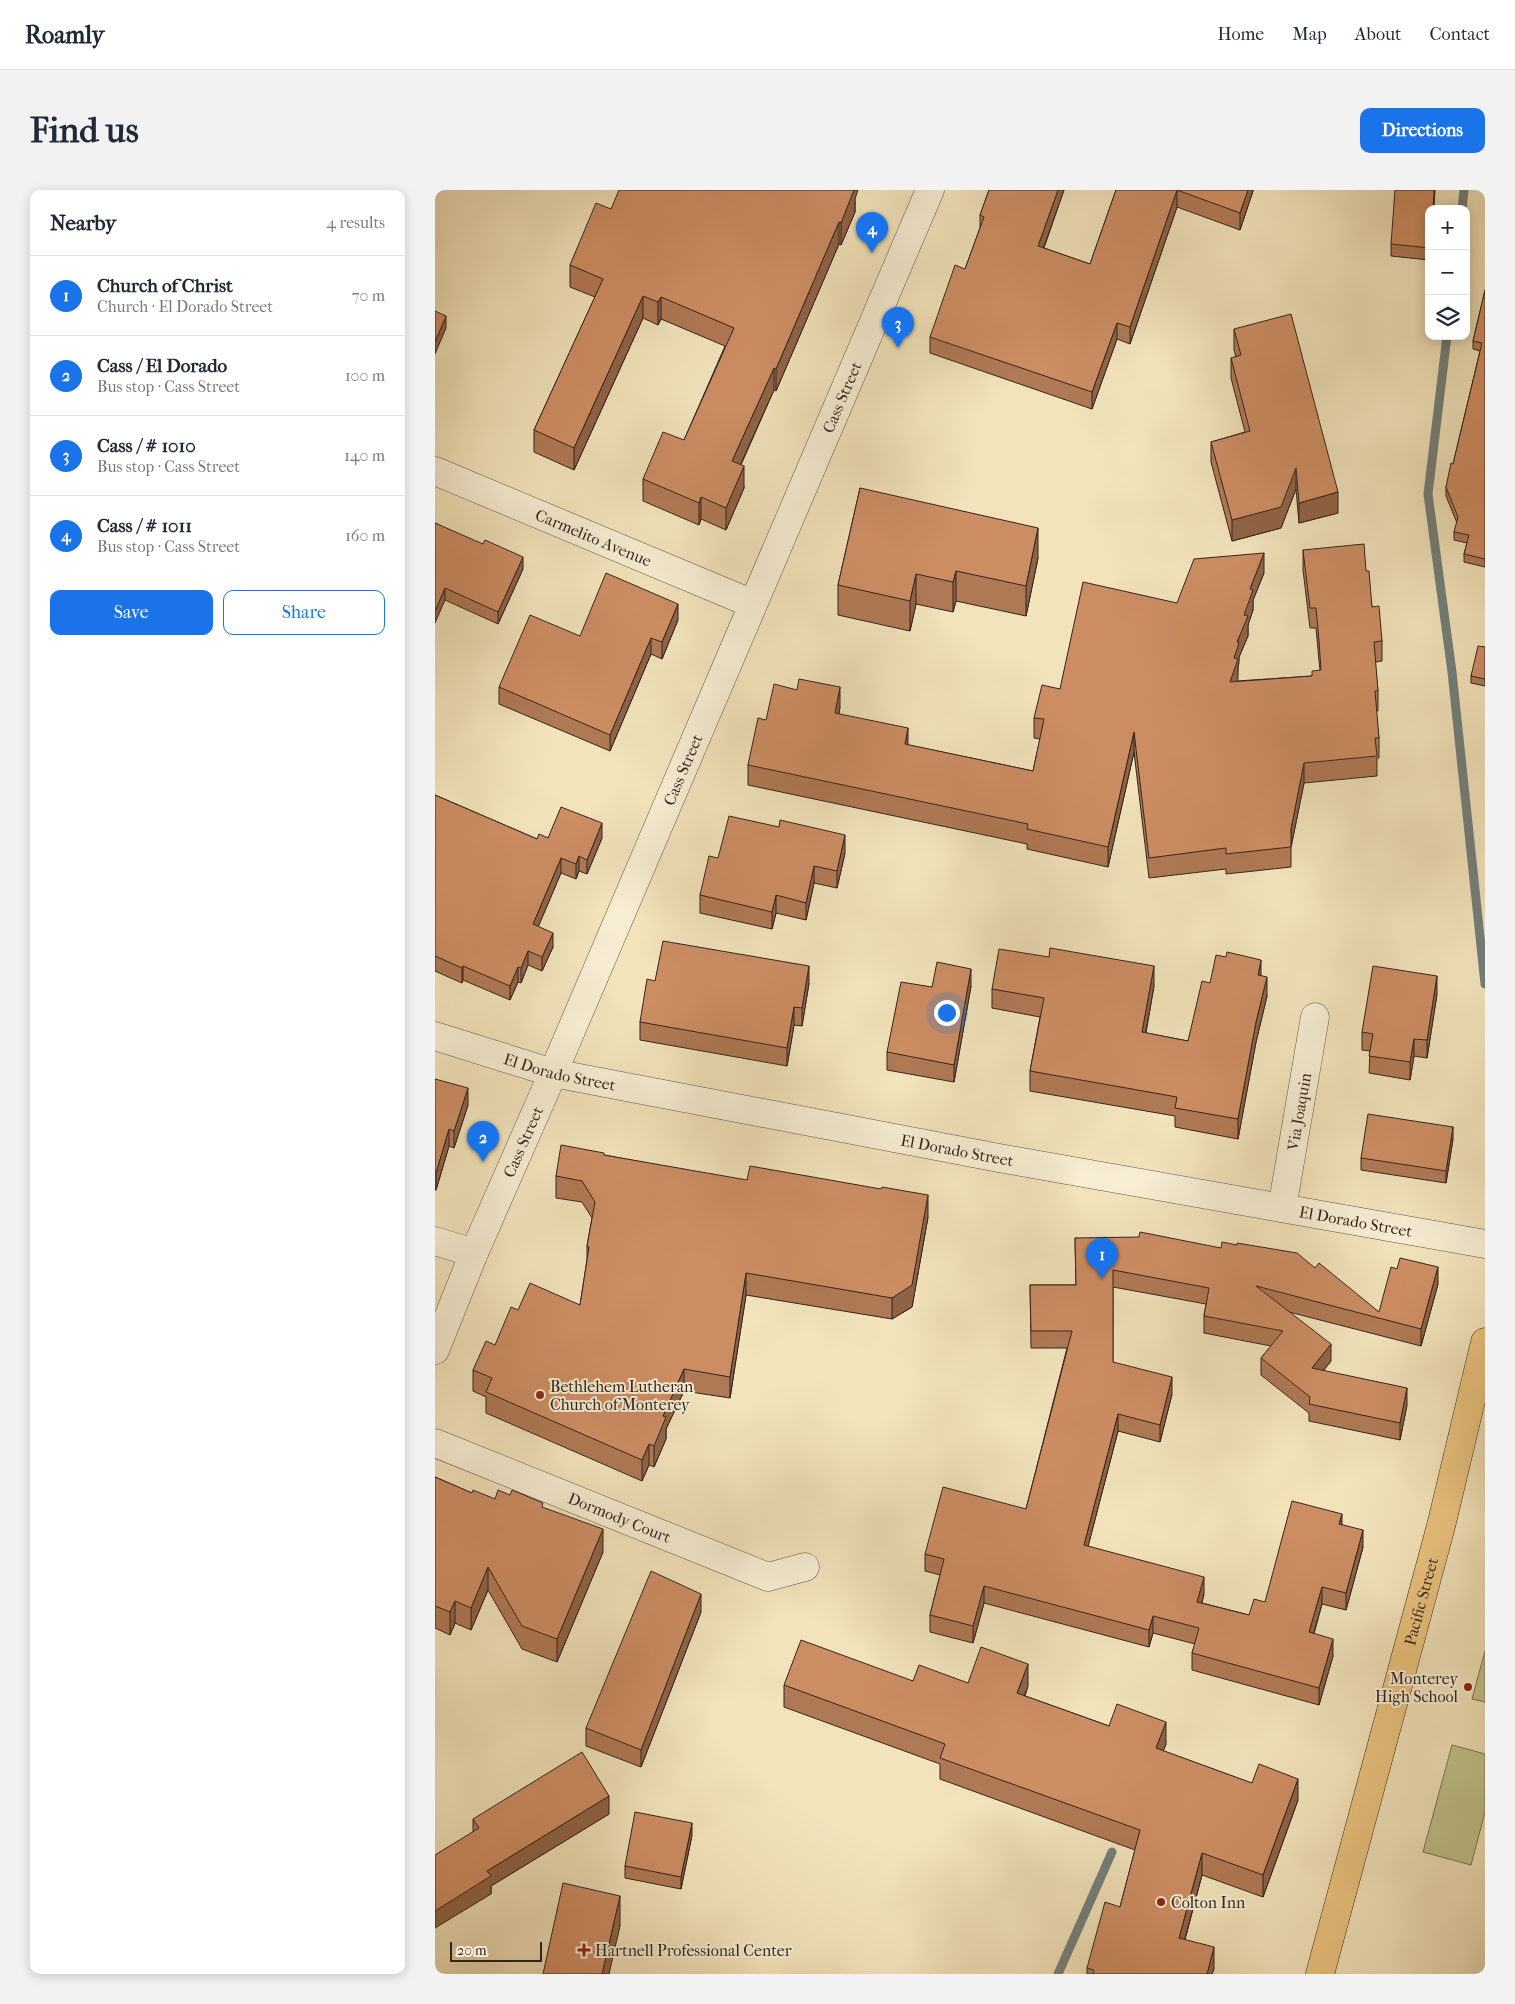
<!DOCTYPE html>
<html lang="en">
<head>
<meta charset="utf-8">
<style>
  :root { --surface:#fff; --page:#f2f2f3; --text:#1f2937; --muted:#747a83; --line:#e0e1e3; --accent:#1a73e8 }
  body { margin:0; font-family:"IM FELL French Canon",serif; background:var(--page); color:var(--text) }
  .controls { position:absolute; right:15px; top:15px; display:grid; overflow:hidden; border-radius:10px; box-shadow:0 2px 12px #0003 }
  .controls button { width:45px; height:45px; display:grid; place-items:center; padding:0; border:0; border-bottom:1px solid var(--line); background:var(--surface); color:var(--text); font:25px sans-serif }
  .scale { position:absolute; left:15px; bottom:12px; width:92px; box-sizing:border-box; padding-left:5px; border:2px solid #312520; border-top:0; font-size:14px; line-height:18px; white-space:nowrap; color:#312520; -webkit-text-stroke:4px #f7edd3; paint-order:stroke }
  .you { position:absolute; left:511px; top:822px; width:18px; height:18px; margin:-12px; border:4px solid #fff; border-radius:50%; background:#1a73e8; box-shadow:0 0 0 8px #1a73e833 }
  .badge { display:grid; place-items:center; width:32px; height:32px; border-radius:50%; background:var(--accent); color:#fff; font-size:16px; font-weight:700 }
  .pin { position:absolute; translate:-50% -41px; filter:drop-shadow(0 1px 2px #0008) }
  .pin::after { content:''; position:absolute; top:26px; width:18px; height:15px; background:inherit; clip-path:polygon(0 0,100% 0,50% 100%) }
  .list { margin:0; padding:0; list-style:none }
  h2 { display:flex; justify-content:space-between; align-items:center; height:65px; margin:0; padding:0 20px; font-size:21px }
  h2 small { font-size:16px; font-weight:400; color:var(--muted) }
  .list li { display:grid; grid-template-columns:32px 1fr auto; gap:15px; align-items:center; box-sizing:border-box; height:80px; padding:0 20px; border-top:1px solid var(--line) }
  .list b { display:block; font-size:19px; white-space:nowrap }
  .list p { margin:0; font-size:16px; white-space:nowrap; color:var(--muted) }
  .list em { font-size:16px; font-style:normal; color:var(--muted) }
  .actions { display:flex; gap:10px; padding:15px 20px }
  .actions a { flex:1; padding:11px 0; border:1px solid var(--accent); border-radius:10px; text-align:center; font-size:18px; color:var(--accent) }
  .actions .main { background:var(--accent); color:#fff }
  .icon { flex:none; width:28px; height:28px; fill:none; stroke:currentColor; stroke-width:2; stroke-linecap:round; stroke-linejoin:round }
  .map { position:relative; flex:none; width:1050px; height:1784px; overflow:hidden; border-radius:10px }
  header { display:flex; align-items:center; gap:30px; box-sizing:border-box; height:70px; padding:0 25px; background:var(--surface); border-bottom:1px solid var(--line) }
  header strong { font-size:24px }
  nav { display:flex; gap:28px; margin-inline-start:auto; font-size:18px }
  .intro { display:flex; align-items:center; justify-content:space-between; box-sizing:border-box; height:120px; padding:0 30px }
  h1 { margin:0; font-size:35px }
  .button { padding:12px 22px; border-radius:10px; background:var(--accent); color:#fff; font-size:18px; font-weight:700 }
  main { display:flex; gap:30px; padding:0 30px }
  aside { flex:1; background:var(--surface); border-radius:10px; box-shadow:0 2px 12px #0003 }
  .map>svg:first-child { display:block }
  .green { fill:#c0c28c; stroke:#787456 }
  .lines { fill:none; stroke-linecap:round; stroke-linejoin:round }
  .stream { stroke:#73807c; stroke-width:9 }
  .minor-casing { stroke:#615447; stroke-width:29 }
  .major-casing { stroke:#312520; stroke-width:29 }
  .minor { stroke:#f7edd3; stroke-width:28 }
  .major { stroke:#e9c27e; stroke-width:28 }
  .wall { fill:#b07955; stroke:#312520 }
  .shaded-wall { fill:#906345; stroke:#312520 }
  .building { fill:#cd8d63; stroke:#312520 }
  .poi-dot { fill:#8f2418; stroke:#f7edd3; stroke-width:2 }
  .labels { text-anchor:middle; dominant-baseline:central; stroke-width:4; stroke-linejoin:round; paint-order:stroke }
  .street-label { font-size:16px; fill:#312520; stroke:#f7edd3 }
  .poi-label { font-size:16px; fill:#312520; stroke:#f7edd3; text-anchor:start }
</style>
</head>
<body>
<header>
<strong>Roamly</strong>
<nav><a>Home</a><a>Map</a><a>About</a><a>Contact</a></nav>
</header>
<div class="intro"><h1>Find us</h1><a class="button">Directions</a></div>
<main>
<aside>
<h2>Nearby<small>4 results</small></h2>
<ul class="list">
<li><span class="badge">1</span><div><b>Church of Christ</b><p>Church · El Dorado Street</p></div><em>70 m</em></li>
<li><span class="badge">2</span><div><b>Cass / El Dorado</b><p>Bus stop · Cass Street</p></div><em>100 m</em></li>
<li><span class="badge">3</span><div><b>Cass / # 1010</b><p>Bus stop · Cass Street</p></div><em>140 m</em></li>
<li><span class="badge">4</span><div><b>Cass / # 1011</b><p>Bus stop · Cass Street</p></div><em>160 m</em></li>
</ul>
<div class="actions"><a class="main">Save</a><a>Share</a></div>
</aside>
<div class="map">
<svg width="1050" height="1784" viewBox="0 0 1050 1784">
  <rect width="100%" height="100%" fill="#f2e3bb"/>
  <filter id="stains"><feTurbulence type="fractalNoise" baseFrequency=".004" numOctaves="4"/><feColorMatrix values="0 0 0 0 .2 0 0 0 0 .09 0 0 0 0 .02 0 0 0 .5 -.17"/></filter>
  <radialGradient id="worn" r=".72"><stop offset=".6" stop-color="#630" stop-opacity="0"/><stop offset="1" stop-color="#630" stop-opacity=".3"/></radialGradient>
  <g class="green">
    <polygon points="1050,1461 1050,1512 1037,1509"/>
    <polygon points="1017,1555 1050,1564 1050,1622 1036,1675 988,1662"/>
  </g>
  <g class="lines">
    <g class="stream">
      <polyline points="1027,19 1029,0"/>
      <polyline points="1012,146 993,304 1017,482 1050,794"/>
      <polyline points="623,1784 677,1662"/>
    </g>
    <g class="minor-casing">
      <g id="minor">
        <path id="s1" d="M0 281 318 414"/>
        <path id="s2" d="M0 846 118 883 564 968 1050 1054"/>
        <path id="s3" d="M847 1018 880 827"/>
        <polyline points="0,1051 39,1063"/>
        <path id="s4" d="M0 1160 39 1063 118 883 495 0"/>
        <path id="s5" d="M0 1253 333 1387 370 1377"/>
      </g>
    </g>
    <g class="major-casing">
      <g id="major">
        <path id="s6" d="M885 1784 1006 1336 1050 1152"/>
      </g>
    </g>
    <use href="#minor" class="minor"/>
    <use href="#major" class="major"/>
  </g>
  <g class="wall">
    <polygon points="554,0 629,0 609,58 655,74 681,0 818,0 818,1 805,40 742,17 695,154 682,149 657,219 495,163 495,147 530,79 545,38 545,25"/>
    <polygon points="420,9 420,22 406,55 404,54 341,201 339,200 306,275 309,298 291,340 266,329 264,335 208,311 208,289 249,250 290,156 226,129 223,135 208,128 139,280 99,262 99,240 160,107 135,97 135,75 176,19"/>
    <polygon points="994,19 994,70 956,66 956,54"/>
    <polygon points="1050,100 1050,377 1029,372 1029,364 1032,353 1019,350 1019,342 1022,333 1011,306 1011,297 1018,274 1045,161 1038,159 1038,151"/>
    <polygon points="799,139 903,323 864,333 861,299 846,338 797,351 776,272 776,252 810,242 796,188 796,168 801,167 799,160"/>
    <polygon points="425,298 603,368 591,426 521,411 518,422 481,414 475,441 403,425 403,395"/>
    <polygon points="0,333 88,379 63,434 10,410"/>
    <polygon points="868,360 931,381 937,417 947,451 947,471 940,472 943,501 943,521 941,521 944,548 944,568 942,568 942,586 869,593 856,657 856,677 791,684 791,679 714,688 699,562 673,677 592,659 592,654 313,595 313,575 331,530 405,517 404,524 473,555 598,581 605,549 599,548 599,528 625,499 742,413 829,383 818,410 818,420 813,435 813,446 804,467 802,491 877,486 885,480 884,471 881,438 875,438 868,380"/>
    <polygon points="243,430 227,469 216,464 175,561 64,514 64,497 145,446"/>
    <polygon points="1050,457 1050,496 1036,493 1036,486"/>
    <polygon points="0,605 102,649 167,648 152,684 144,681 141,689 126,683 103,737 118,757 107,781 93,775 86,793 83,792 75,810 28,790 27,793 0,781"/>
    <polygon points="410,663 402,698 379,693 371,730 341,723 337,739 265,723 265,705 283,668"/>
    <polygon points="826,786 832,806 821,852 803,949 740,937 740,926 595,901 595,881 605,827 557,818 557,799 719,796 711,843 753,851 775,793"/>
    <polygon points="220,791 374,793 367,836 359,835 352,876 205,850 205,832"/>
    <polygon points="536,796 519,892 452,880 452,862 497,797"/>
    <polygon points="1002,804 992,868 979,866 975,890 934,883 935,861 927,860 927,842"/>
    <polygon points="0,889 33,915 19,958 14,956 1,1000 0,1000"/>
    <polygon points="1018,949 1011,993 926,980 926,968"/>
    <polygon points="169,965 493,1027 477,1117 457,1129 311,1105 295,1208 249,1201 231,1239 231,1249 219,1277 214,1275 207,1291 51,1223 51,1207 38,1201 38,1180 60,1155 83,1120 145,1115 152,1070 152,1056 157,1028 147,1012 121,1008 121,986"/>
    <polygon points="640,1048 880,1078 944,1122 1003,1094 986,1156 854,1122 896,1171 888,1181 972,1215 965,1250 874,1231 874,1223 826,1185 826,1168 836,1156 769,1143 769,1126 771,1114 678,1097 678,1172 737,1204 725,1252 683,1241 653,1356 769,1404 767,1413 814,1425 830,1412 907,1334 928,1357 911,1420 887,1414 879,1444 898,1466 884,1515 757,1480 757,1463 760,1454 718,1443 714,1457 549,1413 538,1453 495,1442 495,1425 505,1385 490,1381 490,1364 591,1319 632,1158 596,1158 595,1095 641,1095"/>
    <polygon points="0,1287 37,1303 60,1309 75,1305 108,1318 168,1362 122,1472 87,1459 53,1400 36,1440 20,1433 15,1445 0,1438"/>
    <polygon points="266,1422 206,1577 151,1556 151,1538"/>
    <polygon points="478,1491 533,1493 593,1496 590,1506 674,1536 731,1554 728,1561 863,1610 828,1707 767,1685 750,1750 779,1779 777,1784 652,1784 652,1778 685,1717 700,1660 505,1589 505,1574 349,1517 349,1495"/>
    <polygon points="174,1624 56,1696 56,1704 38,1641 38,1629"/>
    <polygon points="257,1645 246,1699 190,1688 190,1676"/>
  </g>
  <g class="shaded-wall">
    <polygon points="415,0 423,0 420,9 420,22 406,55 406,33"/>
    <polygon points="623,0 629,0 603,73 603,56"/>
    <polygon points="742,0 742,17 695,154 695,137"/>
    <polygon points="813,0 818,0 818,1 805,40 805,23"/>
    <polygon points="999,0 1000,0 999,19 998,19"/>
    <polygon points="404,32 404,54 341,201 341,179"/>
    <polygon points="208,106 208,128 139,280 139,258"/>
    <polygon points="226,107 226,129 223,135 223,112"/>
    <polygon points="11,126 11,138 0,164 0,152"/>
    <polygon points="682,133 682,149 657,219 657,202"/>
    <polygon points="339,178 339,200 297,293 297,271"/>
    <polygon points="309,276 309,298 291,340 291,318"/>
    <polygon points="861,278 861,299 846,338 797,351 797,330"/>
    <polygon points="903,302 903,323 864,333 864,313"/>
    <polygon points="266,307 266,329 264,335 264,313"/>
    <polygon points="603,338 603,368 591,426 591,396"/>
    <polygon points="829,363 829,383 818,410 818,420 813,435 813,446 804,467 804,473 803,477 803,489 795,512 795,492 799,468 815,399"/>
    <polygon points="88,367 88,379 63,434 63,422"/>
    <polygon points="521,381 521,411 518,422 518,392"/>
    <polygon points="481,384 481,414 475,441 475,411"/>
    <polygon points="10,398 10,410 0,433 0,421"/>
    <polygon points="243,414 243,430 227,469 227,452"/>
    <polygon points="216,448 216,464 175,561 175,545"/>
    <polygon points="405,497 405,517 400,543 400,523"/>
    <polygon points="473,538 473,558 470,554"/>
    <polygon points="699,542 699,562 673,677 673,657"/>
    <polygon points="869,573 869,593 856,657 856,639"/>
    <polygon points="167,633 167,648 152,684 152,670"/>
    <polygon points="410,645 410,663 402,698 402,681"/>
    <polygon points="144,666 144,681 141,689 141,674"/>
    <polygon points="126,668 126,683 98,749 98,734"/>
    <polygon points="379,676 379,693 371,730 371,713"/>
    <polygon points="341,705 341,723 337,739 337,722"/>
    <polygon points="118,743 118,757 107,781 107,767"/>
    <polygon points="93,761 93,775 86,793 86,778"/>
    <polygon points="826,770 826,790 823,785"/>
    <polygon points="28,776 28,790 27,793 27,778"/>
    <polygon points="374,776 374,793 367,836 367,818"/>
    <polygon points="719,776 719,796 707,862 707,842"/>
    <polygon points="83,777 83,792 75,810 75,796"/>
    <polygon points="536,779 536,796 519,892 519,875"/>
    <polygon points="1002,786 1002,804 992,868 992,850"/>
    <polygon points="832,787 832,806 821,852 803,949 803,929 821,832"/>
    <polygon points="359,817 359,835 352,876 352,858"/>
    <polygon points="979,849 979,866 975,890 975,872"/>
    <polygon points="33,898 33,915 19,958 19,941"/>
    <polygon points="1018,937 1018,949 1011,993 1011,981"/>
    <polygon points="14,939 14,956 1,1000 1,983"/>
    <polygon points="493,1005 493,1027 477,1117 457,1129 457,1108"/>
    <polygon points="1003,1077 1003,1094 986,1156 986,1139"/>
    <polygon points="311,1083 311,1105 295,1208 295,1187"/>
    <polygon points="896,1154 896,1171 877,1195 877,1178"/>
    <polygon points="249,1179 249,1201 231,1239 231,1249 219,1277 219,1256 228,1226"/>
    <polygon points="737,1187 737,1204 725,1252 725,1235"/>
    <polygon points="972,1198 972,1215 965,1250 965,1233"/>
    <polygon points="683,1224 683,1241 649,1372 649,1355"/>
    <polygon points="214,1254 214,1275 207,1291 207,1270"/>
    <polygon points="907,1324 907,1341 904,1334"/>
    <polygon points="168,1339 168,1362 122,1472 122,1449"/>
    <polygon points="928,1340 928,1357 911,1420 911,1403"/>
    <polygon points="53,1377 53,1400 36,1440 36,1418"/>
    <polygon points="769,1387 769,1404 762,1429 762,1412"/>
    <polygon points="549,1396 549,1413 538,1453 538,1436"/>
    <polygon points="887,1397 887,1414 874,1459 874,1442"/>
    <polygon points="266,1404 266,1422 206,1577 206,1560"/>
    <polygon points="20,1411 20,1433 15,1445 15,1422"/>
    <polygon points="718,1426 718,1443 714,1457 714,1440"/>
    <polygon points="898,1449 898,1466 884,1515 884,1498"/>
    <polygon points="593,1474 593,1496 582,1525 582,1503"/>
    <polygon points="731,1532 731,1554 721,1580 721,1558"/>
    <polygon points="863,1589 863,1610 828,1707 828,1685"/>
    <polygon points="174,1606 174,1624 56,1696 56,1704 0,1738 0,1721 52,1681"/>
    <polygon points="257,1633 257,1645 246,1699 246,1687"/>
    <polygon points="767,1663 767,1685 744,1770 744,1748"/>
    <polygon points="185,1706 185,1736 174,1784 167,1784"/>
    <polygon points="779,1757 779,1779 777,1784 772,1784"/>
  </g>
  <g class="building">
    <polygon points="184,0 419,0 406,33 404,32 341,179 339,178 297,271 309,276 291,318 266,307 264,313 208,289 228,242 249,250 299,138 226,107 223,112 208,106 139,258 99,240 168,89 135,75 161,13 176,19"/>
    <polygon points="554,0 623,0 603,56 655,74 681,0 813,0 805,23 742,0 695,137 682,133 657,202 495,147 520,75 530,79 549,27 545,25"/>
    <polygon points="960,0 999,0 998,19 994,19 994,58 956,54"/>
    <polygon points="1050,100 1050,369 1029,364 1034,345 1019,342 1023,327 1011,297 1016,273 1018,274 1047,153 1038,151"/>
    <polygon points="0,121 11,126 0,152"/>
    <polygon points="856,124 903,302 864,313 861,278 846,317 797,330 776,252 815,241 796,168 806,165 799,139"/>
    <polygon points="425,298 603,338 591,396 521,381 518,392 481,384 475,411 403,395"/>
    <polygon points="0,333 48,354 50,350 88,367 63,422 10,398 0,421"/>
    <polygon points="929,354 931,381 934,381 937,417 944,416 947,451 939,452 943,501 940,501 944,548 940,548 942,566 869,573 856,639 856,657 791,664 791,658 714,668 699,542 673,657 592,639 593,634 313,575 323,528 331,530 339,494 362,500 364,489 405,497 400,523 473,538 470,554 598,581 609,529 599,528 607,495 625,499 648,392 742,413 759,369 829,363 815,399 818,400 809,425 813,426 802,452 804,453 799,468 803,469 795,492 877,486 877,481 886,480 884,451 881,418 875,418 868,360"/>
    <polygon points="171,383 243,414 227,452 216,448 175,545 64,497 95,425 145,446"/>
    <polygon points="1043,456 1050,457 1050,489 1036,486"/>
    <polygon points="0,605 102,649 104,644 113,648 126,617 167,633 152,670 144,666 141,674 126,668 98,734 118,743 107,767 93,761 86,778 83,777 75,796 28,776 27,778 0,766"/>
    <polygon points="294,626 344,637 345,630 410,645 402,681 379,676 371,713 341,705 337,722 265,705 274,666 283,668"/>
    <polygon points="228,751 374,776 367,818 359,817 352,858 205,832 212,789 220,791"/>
    <polygon points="615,758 719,776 707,842 753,851 767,791 775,793 781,765 791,767 792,762 826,770 823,785 832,787 821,832 803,929 740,918 742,907 595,881 609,808 557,799 564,759 614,767"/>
    <polygon points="502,772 536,779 519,875 452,862 466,792 497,797"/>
    <polygon points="938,776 1002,786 992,850 979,849 975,872 934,866 938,844 927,842"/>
    <polygon points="0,889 33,898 19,941 14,939 1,983 0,983"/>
    <polygon points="933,924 1018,937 1011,981 926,968"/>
    <polygon points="126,955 169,963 169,965 312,990 315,976 446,999 447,997 493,1005 477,1095 457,1108 311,1083 295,1187 249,1179 228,1226 231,1227 219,1256 214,1254 207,1270 51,1202 57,1188 38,1180 51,1151 60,1155 76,1117 83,1120 95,1093 145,1115 154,1057 152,1056 160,1012 147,991 121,986"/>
    <polygon points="705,1042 786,1058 787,1052 802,1055 802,1053 862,1063 880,1078 884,1073 944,1122 956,1077 962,1079 965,1068 1003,1077 986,1139 821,1096 896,1154 877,1178 972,1198 965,1233 874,1214 875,1207 826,1168 848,1141 769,1126 774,1098 678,1080 678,1172 737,1187 725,1235 683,1224 649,1355 769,1387 762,1412 814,1425 819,1409 830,1412 857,1311 907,1324 904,1334 928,1340 911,1403 887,1397 874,1442 898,1449 884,1498 757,1463 764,1438 718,1426 714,1440 549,1396 538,1436 495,1425 509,1369 490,1364 508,1297 591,1319 637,1141 596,1141 595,1095 641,1095 640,1048 704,1047"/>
    <polygon points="0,1287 37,1303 38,1300 60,1309 63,1300 75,1305 77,1300 108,1313 107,1317 168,1339 122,1449 87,1436 53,1377 36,1418 20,1411 15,1422 0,1416"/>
    <polygon points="216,1381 266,1404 206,1560 151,1538"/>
    <polygon points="366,1450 478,1491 484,1475 533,1493 546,1457 593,1474 582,1503 674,1536 682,1514 731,1532 721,1558 817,1593 824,1574 863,1589 828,1685 767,1663 744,1748 779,1757 772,1784 658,1784 659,1780 652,1778 670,1712 685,1717 705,1640 505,1568 510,1554 349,1495"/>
    <polygon points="147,1562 174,1606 52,1681 56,1686 0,1721 0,1665 44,1638 38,1629"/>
    <polygon points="200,1622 257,1633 246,1687 190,1676"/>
    <polygon points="128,1693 185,1706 167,1784 108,1784"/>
  </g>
  <g class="poi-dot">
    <circle cx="105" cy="1205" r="5"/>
    <circle cx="1033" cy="1497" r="5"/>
    <circle cx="726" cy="1712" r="5"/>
    <path d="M146.5 1752.5h5v5h5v5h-5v5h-5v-5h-5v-5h5z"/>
  </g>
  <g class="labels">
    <g class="street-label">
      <text stroke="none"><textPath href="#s4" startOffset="1036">Cass Street</textPath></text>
      <text stroke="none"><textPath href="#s1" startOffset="172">Carmelito Avenue</textPath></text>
      <text stroke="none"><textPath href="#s4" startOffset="631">Cass Street</textPath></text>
      <text stroke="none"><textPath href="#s2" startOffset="130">El Dorado Street</textPath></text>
      <text stroke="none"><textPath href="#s3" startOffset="98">Via Joaquin</textPath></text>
      <text stroke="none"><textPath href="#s4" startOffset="226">Cass Street</textPath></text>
      <text stroke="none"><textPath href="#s2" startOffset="535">El Dorado Street</textPath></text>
      <text stroke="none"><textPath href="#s2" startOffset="940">El Dorado Street</textPath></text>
      <text stroke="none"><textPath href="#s5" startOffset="199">Dormody Court</textPath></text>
      <text stroke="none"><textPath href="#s6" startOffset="386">Pacific Street</textPath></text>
    </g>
    <g class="poi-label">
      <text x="115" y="1196">Bethlehem Lutheran<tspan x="115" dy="18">Church of Monterey</tspan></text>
      <text x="1023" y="1488" text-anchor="end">Monterey<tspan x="1023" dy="18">High School</tspan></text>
      <text x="736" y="1712">Colton Inn</text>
      <text x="160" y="1760">Hartnell Professional Center</text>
    </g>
  </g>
  <rect width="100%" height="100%" filter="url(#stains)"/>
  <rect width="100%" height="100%" fill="url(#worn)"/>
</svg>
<div class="controls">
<button>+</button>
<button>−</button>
<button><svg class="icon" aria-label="layers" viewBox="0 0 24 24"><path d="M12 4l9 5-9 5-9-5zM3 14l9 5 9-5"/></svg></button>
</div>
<div class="scale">20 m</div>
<div class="you"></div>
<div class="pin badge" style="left:667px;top:1089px">1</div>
<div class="pin badge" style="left:48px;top:972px">2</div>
<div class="pin badge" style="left:463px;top:158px">3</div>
<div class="pin badge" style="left:437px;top:63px">4</div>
</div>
</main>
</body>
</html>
